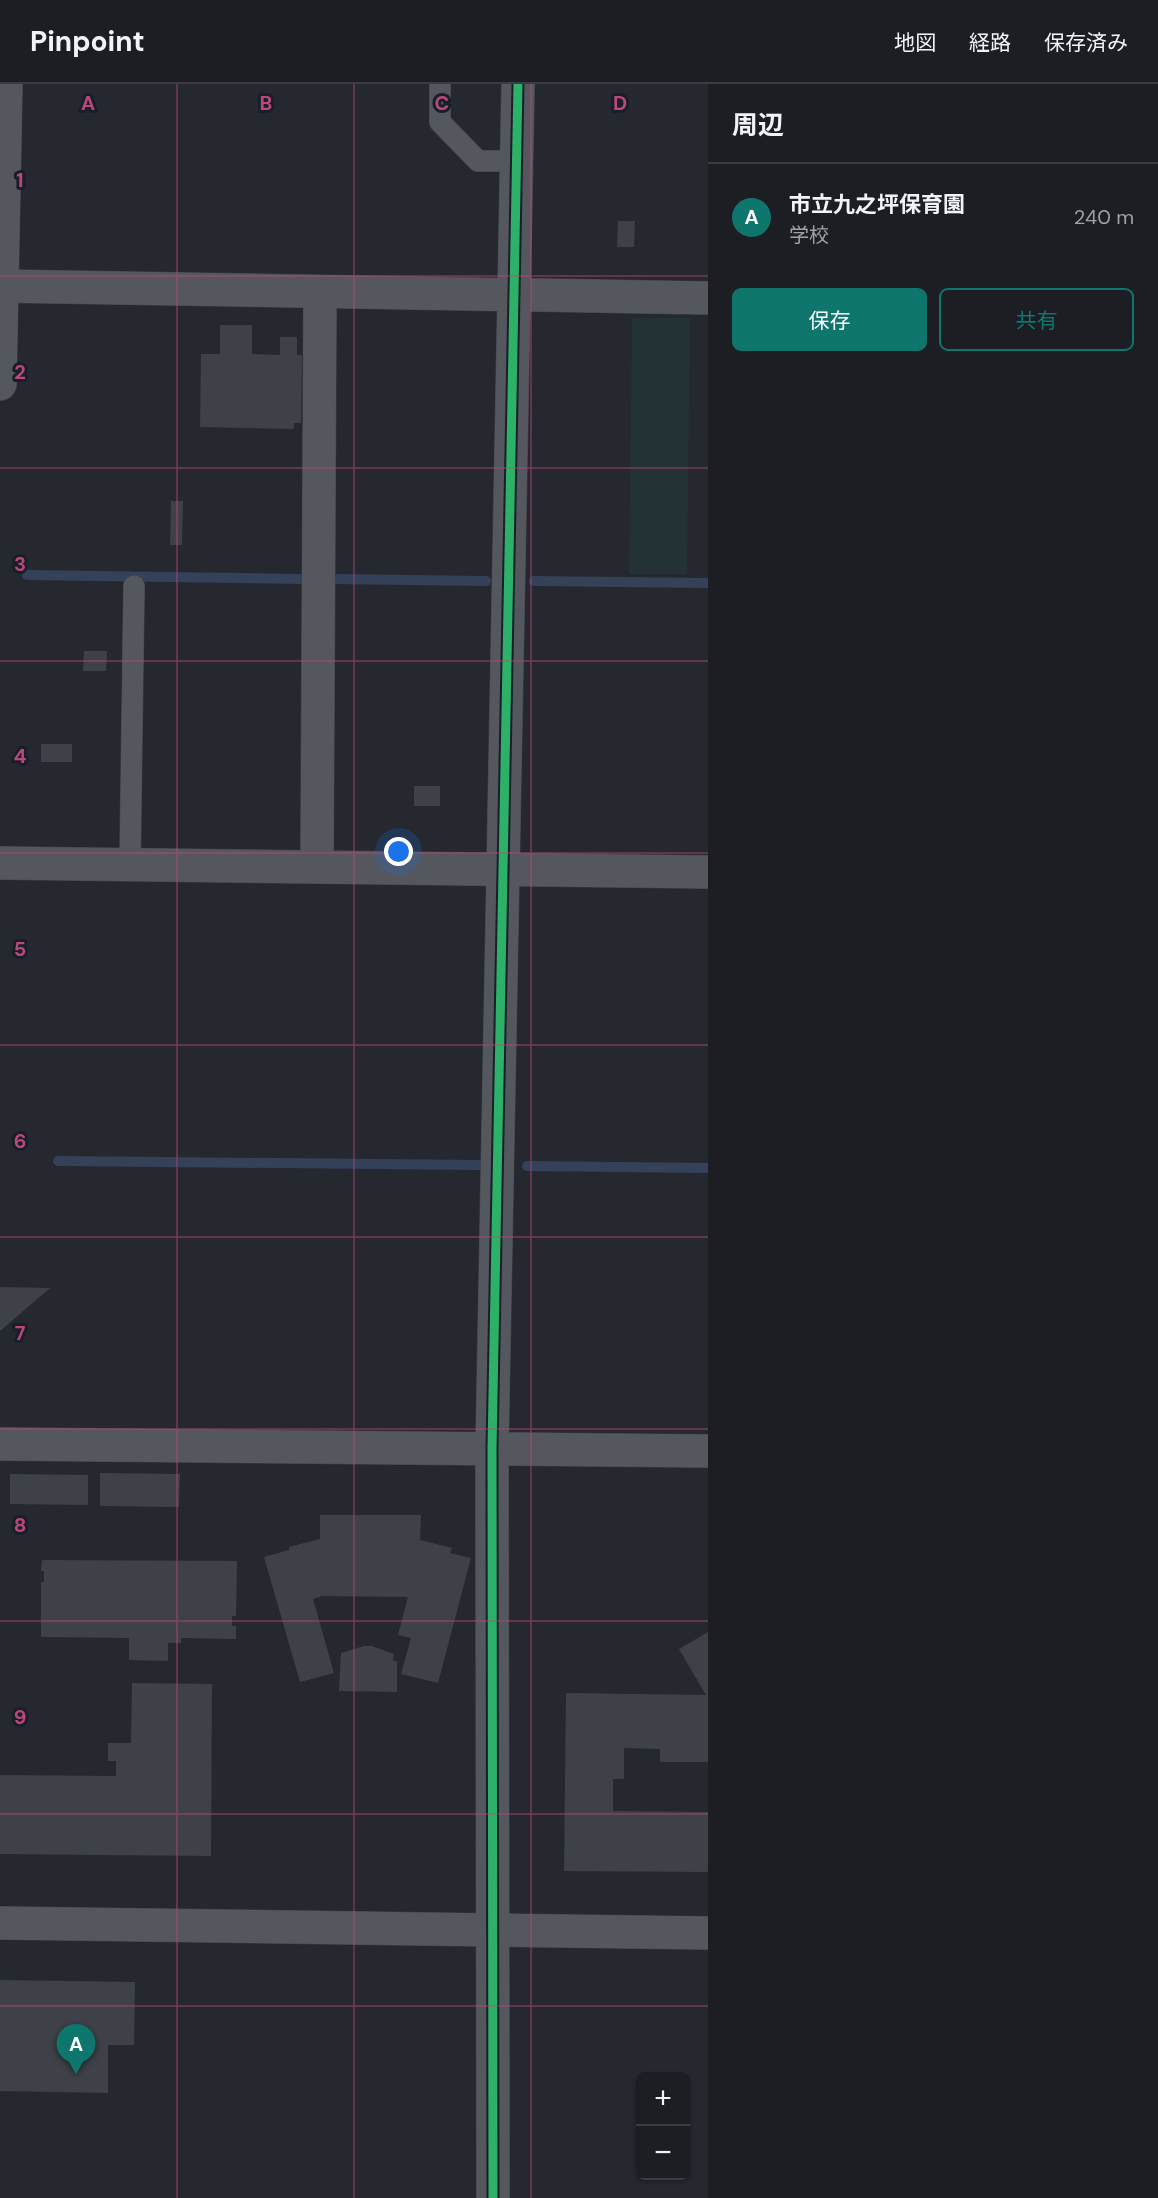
<!DOCTYPE html>
<html lang="ja">
<head>
<meta charset="utf-8">
<style>
  :root { --surface:#1c1e23; --page:#25272b; --text:#f1f3f6; --muted:#a0a2a6; --line:#3a3c41; --accent:#0f766e }
  body { margin:0; font-family:"DM Sans","Noto Sans JP",sans-serif; background:var(--page); color:var(--text) }
  .controls { position:absolute; right:18px; bottom:18px; display:grid; overflow:hidden; border-radius:9px; box-shadow:0 2px 4px #0004 }
  .controls button { width:54px; height:54px; display:grid; place-items:center; padding:0; border:0; border-bottom:2px solid var(--line); background:var(--surface); color:var(--text); font:30px sans-serif }
  .you { position:absolute; left:399px; top:768px; width:21px; height:21px; margin:-15px; border:4px solid #fff; border-radius:50%; background:#1a73e8; box-shadow:0 0 0 9px #1a73e833 }
  .badge { display:grid; place-items:center; width:39px; height:39px; border-radius:50%; background:var(--accent); color:#fff; font-size:20px; font-weight:700 }
  .pin { position:absolute; translate:-50% -50px; filter:drop-shadow(0 2px 3px #0008) }
  .pin::after { content:''; position:absolute; top:32px; width:21px; height:18px; background:inherit; clip-path:polygon(0 0,100% 0,50% 100%) }
  .list { margin:0; padding:0; list-style:none }
  h2 { display:flex; justify-content:space-between; align-items:center; height:78px; margin:0; padding:0 24px; font-size:26px }
  h2 small { font-size:20px; font-weight:400; color:var(--muted) }
  .list li { display:grid; grid-template-columns:39px 1fr auto; gap:18px; align-items:center; box-sizing:border-box; height:108px; padding:0 24px; border-top:2px solid var(--line) }
  .list b { display:block; font-size:22px; white-space:nowrap }
  .list p { margin:0; font-size:20px; white-space:nowrap; color:var(--muted) }
  .list em { font-size:20px; font-style:normal; color:var(--muted) }
  .actions { display:flex; gap:12px; padding:18px 24px }
  .actions a { flex:1; padding:14px 0; border:2px solid var(--accent); border-radius:9px; text-align:center; font-size:21px; color:var(--accent) }
  .actions .main { background:var(--accent); color:#fff }
  .map { position:relative; flex:none; width:708px; height:2114px; overflow:hidden }
  header { display:flex; align-items:center; gap:36px; box-sizing:border-box; height:84px; padding:0 30px; background:var(--surface); border-bottom:2px solid var(--line) }
  header strong { font-size:28px }
  nav { display:flex; gap:33px; margin-inline-start:auto; font-size:21px }
  main { display:flex }
  aside { flex:1; background:var(--surface) }
  .map>svg:first-child { display:block }
  .green { fill:#233235 }
  .lines { fill:none; stroke-linecap:round; stroke-linejoin:round }
  .stream { stroke:#344158; stroke-width:10 }
  .building { fill:#3e4248 }
  .service-casing { stroke:#404349; stroke-width:22 }
  .minor-casing { stroke:#404349; stroke-width:34 }
  .tertiary-casing { stroke:#404349; stroke-width:34 }
  .service { stroke:#54575e; stroke-width:21 }
  .minor { stroke:#54575e; stroke-width:33 }
  .tertiary { stroke:#54575e; stroke-width:33 }
  .cycleway-casing { stroke:#191f29; stroke-width:13 }
  .cycleway { stroke:#2db169; stroke-width:9 }
  .grid { fill:none; stroke:#bc477a; stroke-width:1.5; stroke-opacity:0.55 }
  .grid-label { font-size:20px; text-anchor:middle; font-weight:bold; fill:#bc477a; stroke:#191f29; stroke-width:6; stroke-linejoin:round; paint-order:stroke }
</style>
</head>
<body>
<header>
<strong>Pinpoint</strong>
<nav><a>地図</a><a>経路</a><a>保存済み</a></nav>
</header>
<main>
<div class="map">
<svg width="708" height="2114" viewBox="0 0 708 2114">
  <rect width="100%" height="100%" fill="#25282f"/>
  <polygon class="green" points="632,234 690,234 687,490 629,490"/>
  <g class="lines">
    <g class="stream">
      <polyline points="27,491 300,495"/>
      <polyline points="332,495 486,497"/>
      <polyline points="534,497 708,499"/>
      <polyline points="58,1077 480,1081"/>
      <polyline points="527,1082 708,1084"/>
    </g>
  </g>
  <g class="building">
    <polygon points="618,137 635,137 634,163 617,163"/>
    <polygon points="220,241 252,241 252,270 280,271 280,253 297,253 297,271 302,271 301,339 294,339 294,345 200,343 201,270 220,270"/>
    <polygon points="171,417 183,417 182,461 170,461"/>
    <polygon points="84,567 107,567 106,587 83,587"/>
    <rect x="41" y="660" width="31" height="18"/>
    <rect x="414" y="702" width="26" height="20"/>
    <polygon points="0,1203 50,1204 0,1247"/>
    <polygon points="100,1389 180,1390 179,1423 100,1422"/>
    <polygon points="10,1390 88,1391 88,1421 10,1420"/>
    <polygon points="320,1431 421,1431 420,1456 452,1464 450,1469 471,1474 438,1599 401,1590 411,1554 398,1551 408,1513 322,1512 313,1515 334,1589 300,1598 264,1473 289,1466 289,1463 320,1455"/>
    <polygon points="42,1476 237,1477 236,1532 232,1532 232,1542 236,1542 236,1555 181,1554 181,1559 168,1559 168,1577 129,1576 129,1554 41,1553 41,1498 44,1498 44,1487 41,1487"/>
    <polygon points="708,1548 708,1678 660,1678 660,1665 624,1664 624,1695 613,1695 613,1727 708,1728 708,1788 564,1787 566,1609 706,1611 679,1565"/>
    <polygon points="364,1562 372,1562 394,1570 393,1577 397,1577 397,1608 339,1607 341,1569"/>
    <polygon points="132,1599 212,1600 211,1772 0,1770 0,1691 116,1692 116,1677 108,1677 108,1659 131,1659"/>
    <polygon points="0,1896 135,1898 134,1961 108,1961 108,2009 0,2007"/>
  </g>
  <g class="lines">
    <g class="service-casing">
      <g id="service">
        <polyline points="440,0 440,38 478,77 517,77"/>
        <polyline points="130,781 134,502"/>
      </g>
    </g>
    <g class="minor-casing">
      <g id="minor">
        <polyline points="0,202 708,214"/>
        <polyline points="0,779 708,788"/>
        <polyline points="317,783 320,208"/>
        <polyline points="0,1360 708,1367"/>
        <polyline points="0,1839 708,1849"/>
        <polyline points="493,2114 492,1364 518,0"/>
      </g>
    </g>
    <g class="tertiary-casing">
      <polyline id="tertiary" points="0,300 6,0"/>
    </g>
    <use href="#service" class="service"/>
    <use href="#minor" class="minor"/>
    <use href="#tertiary" class="tertiary"/>
    <g class="cycleway-casing">
      <polyline id="cycleway" points="493,2114 492,1364 518,0"/>
    </g>
    <use href="#cycleway" class="cycleway"/>
  </g>
  <path class="grid" d="M177 0V2114M354 0V2114M531 0V2114M0 192H708M0 384H708M0 577H708M0 769H708M0 961H708M0 1153H708M0 1345H708M0 1537H708M0 1730H708M0 1922H708"/>
  <g class="grid-label">
    <text x="88" y="26">A</text>
    <text x="266" y="26">B</text>
    <text x="442" y="26">C</text>
    <text x="620" y="26">D</text>
    <text x="20" y="103">1</text>
    <text x="20" y="295">2</text>
    <text x="20" y="487">3</text>
    <text x="20" y="679">4</text>
    <text x="20" y="872">5</text>
    <text x="20" y="1064">6</text>
    <text x="20" y="1256">7</text>
    <text x="20" y="1448">8</text>
    <text x="20" y="1640">9</text>
  </g>
</svg>
<div class="controls">
<button>+</button>
<button>−</button>
</div>
<div class="you"></div>
<div class="pin badge" style="left:76px;top:1990px">A</div>
</div>
<aside>
<h2>周辺<small></small></h2>
<ul class="list">
<li><span class="badge">A</span><div><b>市立九之坪保育園</b><p>学校</p></div><em>240 m</em></li>
</ul>
<div class="actions"><a class="main">保存</a><a>共有</a></div>
</aside>
</main>
</body>
</html>
